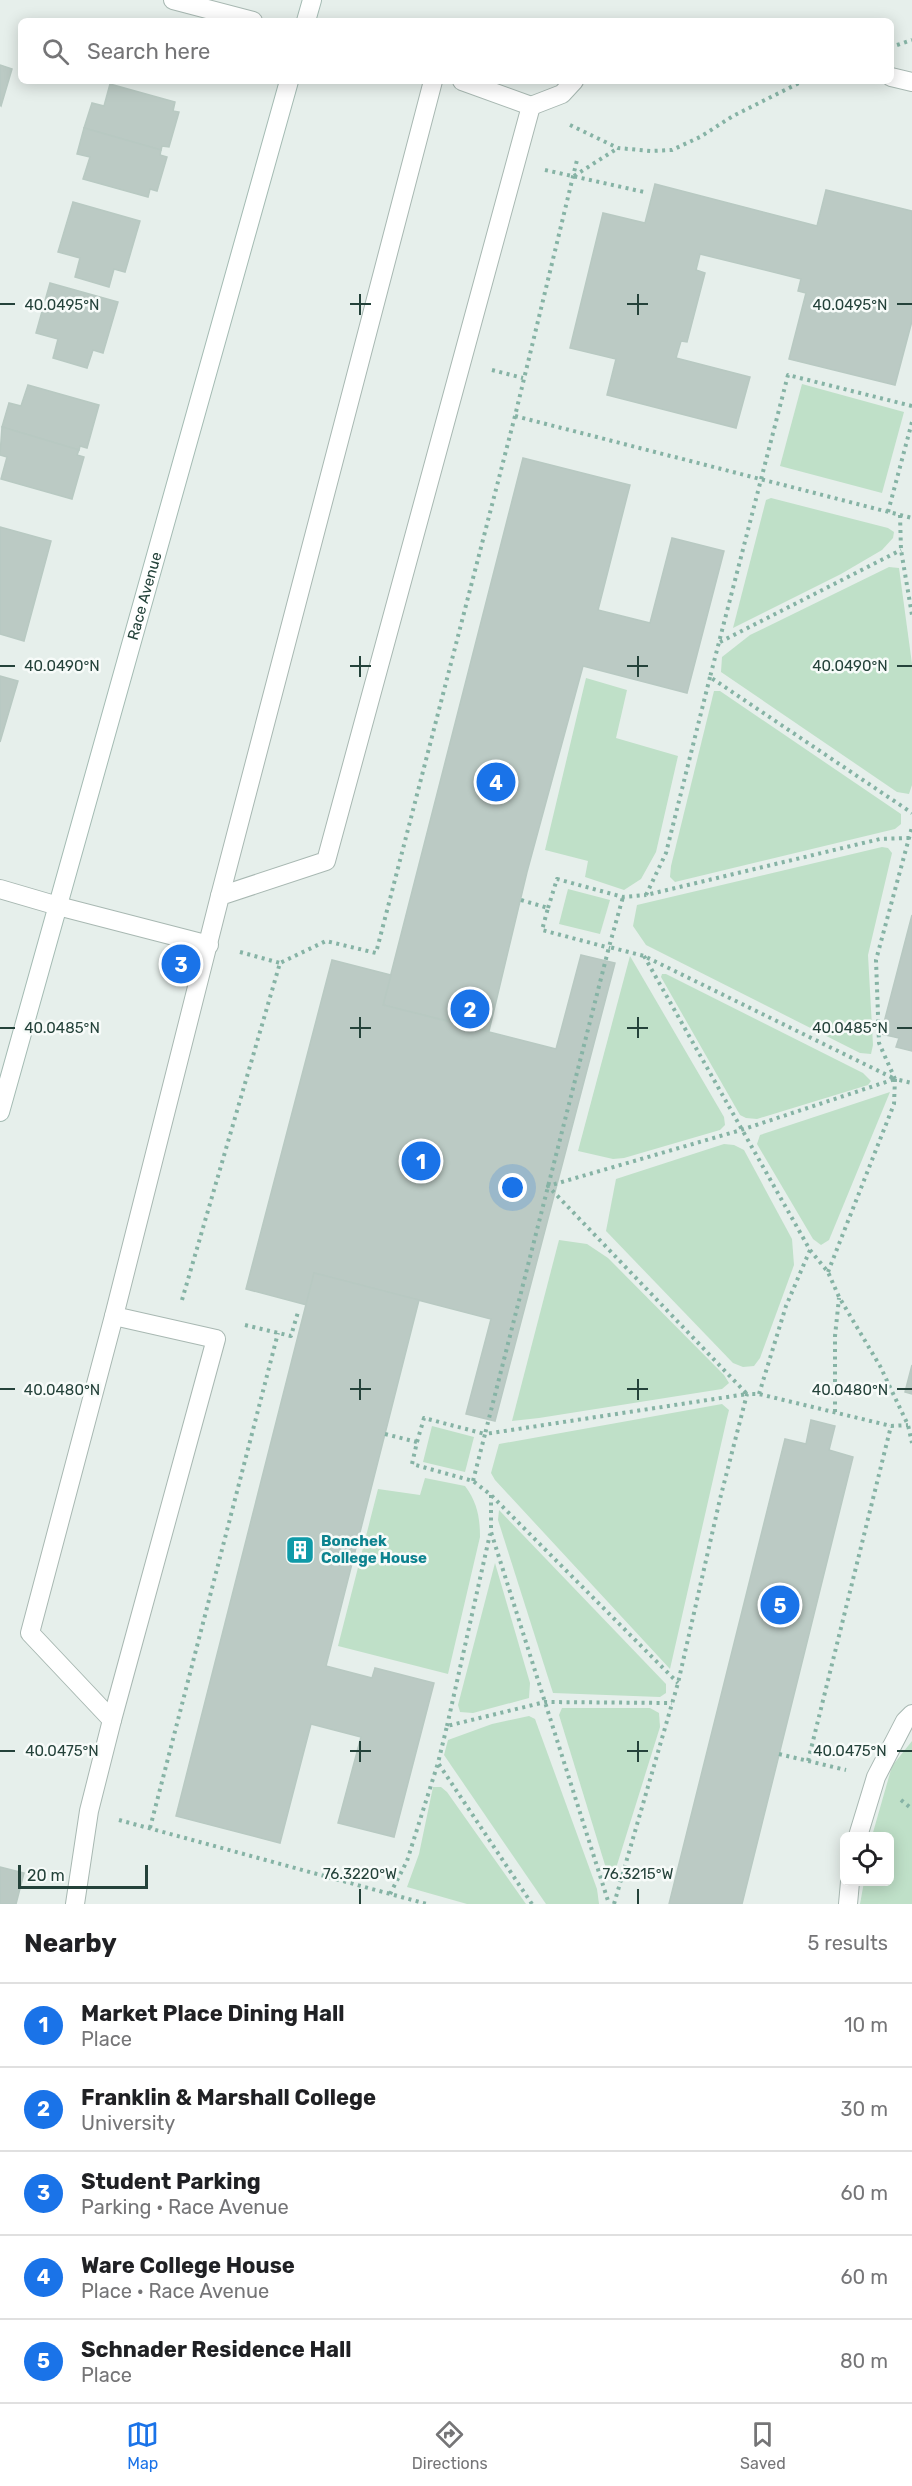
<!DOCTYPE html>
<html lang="en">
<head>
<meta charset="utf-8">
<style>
  :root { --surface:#fff; --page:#f2f2f2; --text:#202124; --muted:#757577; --line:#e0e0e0; --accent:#1a73e8 }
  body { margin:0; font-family:Rubik,sans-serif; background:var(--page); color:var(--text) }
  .controls { position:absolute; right:18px; bottom:18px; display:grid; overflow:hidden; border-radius:9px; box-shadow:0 3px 15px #0003 }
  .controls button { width:54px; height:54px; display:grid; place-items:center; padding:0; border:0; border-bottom:2px solid var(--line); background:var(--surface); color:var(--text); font:30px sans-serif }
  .scale { position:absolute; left:18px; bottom:15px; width:130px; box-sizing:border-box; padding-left:6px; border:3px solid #24423a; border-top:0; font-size:16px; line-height:21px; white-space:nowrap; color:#24423a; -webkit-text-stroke:4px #f7fbf9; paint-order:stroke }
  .you { position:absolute; left:513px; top:1188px; width:21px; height:21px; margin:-15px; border:4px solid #fff; border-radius:50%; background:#1a73e8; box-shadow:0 0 0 9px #1a73e833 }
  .badge { display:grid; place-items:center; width:39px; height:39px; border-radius:50%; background:var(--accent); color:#fff; font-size:20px; font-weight:700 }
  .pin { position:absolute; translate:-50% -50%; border:3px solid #fff; box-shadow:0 2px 6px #0006 }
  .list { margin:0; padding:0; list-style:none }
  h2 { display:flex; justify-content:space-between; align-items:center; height:78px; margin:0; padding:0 24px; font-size:26px }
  h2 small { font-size:20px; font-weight:400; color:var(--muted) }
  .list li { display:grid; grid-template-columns:39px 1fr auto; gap:18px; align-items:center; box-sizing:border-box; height:84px; padding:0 24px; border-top:2px solid var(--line) }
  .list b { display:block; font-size:22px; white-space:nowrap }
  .list p { margin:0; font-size:20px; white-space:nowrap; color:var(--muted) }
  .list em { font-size:20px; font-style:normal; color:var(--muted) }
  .icon { flex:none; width:33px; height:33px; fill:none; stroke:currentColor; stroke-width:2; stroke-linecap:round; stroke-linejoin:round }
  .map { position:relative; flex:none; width:912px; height:1904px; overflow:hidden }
  .search { position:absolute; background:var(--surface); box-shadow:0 3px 15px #0003; left:18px; right:18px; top:18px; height:66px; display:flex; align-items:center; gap:15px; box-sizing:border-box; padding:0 21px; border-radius:9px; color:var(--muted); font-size:22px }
  .sheet { height:498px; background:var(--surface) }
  nav { display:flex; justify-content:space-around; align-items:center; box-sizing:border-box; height:84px; border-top:2px solid var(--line); background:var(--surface); font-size:16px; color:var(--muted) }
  nav a { display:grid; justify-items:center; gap:3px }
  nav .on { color:var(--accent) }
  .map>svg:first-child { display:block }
  .green { fill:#bfe0c8 }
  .building { fill:#bbcac4; stroke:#b8c9c2; stroke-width:1.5 }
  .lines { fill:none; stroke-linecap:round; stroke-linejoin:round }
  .service-casing { stroke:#a8b8b2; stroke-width:20 }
  .minor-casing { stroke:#a8b8b2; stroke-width:20 }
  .secondary-casing { stroke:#a4bbb3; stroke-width:20 }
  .path { stroke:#86b3a5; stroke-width:4; stroke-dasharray:3 4.5; stroke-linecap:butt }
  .service { stroke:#fff; stroke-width:18 }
  .minor { stroke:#fff; stroke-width:18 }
  .secondary { stroke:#fff; stroke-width:18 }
  .ticks { fill:none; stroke:#24423a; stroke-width:2 }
  .labels { text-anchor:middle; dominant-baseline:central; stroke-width:5; stroke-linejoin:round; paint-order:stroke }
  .street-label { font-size:15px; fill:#24423a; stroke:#f7fbf9 }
  .culture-label { font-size:15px; font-weight:bold; fill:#0d838f; stroke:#f7fbf9; text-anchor:start }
  .ticks-label { font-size:15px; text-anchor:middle; fill:#24423a; stroke:#f7fbf9; stroke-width:5; stroke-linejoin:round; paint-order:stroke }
</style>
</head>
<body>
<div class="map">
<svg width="912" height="1904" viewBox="0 0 912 1904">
  <rect width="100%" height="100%" fill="#e6efeb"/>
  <g class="green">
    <polygon points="802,384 904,412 882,493 780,466"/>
    <polygon points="771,498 888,528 894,532 893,538 882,550 841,574 733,628 766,500"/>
    <polygon points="889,567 899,568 912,664 912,785 909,794 897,792 721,672 722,657 750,635"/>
    <polygon points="586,678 627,690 616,738 678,756 656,852 641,879 624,890 585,877 588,861 545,850"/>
    <polygon points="714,691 720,691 901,814 901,824 895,829 675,882 670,877 671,866"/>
    <polygon points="882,847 888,848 892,853 868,955 873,1045 871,1054 860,1053 646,945 633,926 637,905"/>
    <polygon points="568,889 610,900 600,934 559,924"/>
    <polygon points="630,956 724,1117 725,1125 720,1130 624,1158 613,1159 578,1151"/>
    <polygon points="662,974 666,974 863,1073 871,1081 868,1085 757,1119 746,1118 740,1115 661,977"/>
    <polygon points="890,1092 829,1240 821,1245 813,1239 757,1144 760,1135"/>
    <polygon points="724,1144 734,1145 744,1150 792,1239 794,1265 760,1358 754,1366 743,1367 733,1363 606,1231 616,1179"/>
    <polygon points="559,1240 587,1244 608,1258 724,1375 729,1383 722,1389 539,1418 512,1421"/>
    <polygon points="722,1404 729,1410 727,1418 670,1669 495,1480 491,1473 499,1444"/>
    <polygon points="432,1426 474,1437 465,1472 423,1462"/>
    <path d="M425 1478 465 1486C477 1502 480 1517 480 1537L448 1674 338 1646 378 1489 420 1495Z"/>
    <polygon points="499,1510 666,1684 666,1693 660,1697 553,1693 498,1520"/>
    <polygon points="495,1563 530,1683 529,1698 473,1713 460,1712 458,1705"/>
    <polygon points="562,1708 650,1708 659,1713 660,1727 612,1881 609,1878 559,1715"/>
    <polygon points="529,1716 535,1719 597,1889 599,1904 546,1904 444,1755 448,1740 492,1724"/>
    <polygon points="912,1741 912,1904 860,1904 864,1882 890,1882 890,1836 872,1836 892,1766"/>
    <polygon points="433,1787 441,1787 447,1792 526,1904 467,1904 407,1887 419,1854"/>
  </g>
  <g class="building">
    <polygon points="0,65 12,69 1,106 0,105"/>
    <polygon points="110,84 175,102 173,111 179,112 169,147 162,146 161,150 84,128 92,103 104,106"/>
    <polygon points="84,128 161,150 160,155 167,157 157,191 150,189 148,197 83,179 90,157 77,154"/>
    <polygon points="655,184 817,226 826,190 912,211 912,321 895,385 789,359 806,293 798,291 801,279 700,254 696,270 705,273 687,342 681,341 676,358 750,377 736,428 607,395 616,359 570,348 603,213 645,223"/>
    <polygon points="73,202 140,221 125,272 114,269 109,287 75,277 80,258 58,252"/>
    <polygon points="50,283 118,302 103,353 93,350 87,368 53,358 58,339 36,333"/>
    <polygon points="28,385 99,405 87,448 80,446 79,450 2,427 9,403 21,406"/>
    <polygon points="2,427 79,450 77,455 84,457 72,499 1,479 7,457 0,455"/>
    <polygon points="523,458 630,485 598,610 650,623 672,538 724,551 687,693 583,666 527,872 489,1031 383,1005"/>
    <polygon points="0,527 51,541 24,641 0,634"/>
    <polygon points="0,676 18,681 0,742"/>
    <polygon points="912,915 912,1051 896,1047 899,1038 881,1034"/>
    <polygon points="581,955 615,963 495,1421 466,1414 491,1319 314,1273 307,1305 246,1289 332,960 391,975 383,1005 556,1049"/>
    <polygon points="314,1273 419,1300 326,1666 372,1678 375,1668 434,1683 394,1837 338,1823 361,1737 311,1724 280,1843 176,1816"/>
    <polygon points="912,1365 912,1394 905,1392"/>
    <polygon points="811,1420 835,1426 829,1450 853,1457 742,1904 669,1904 785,1439 806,1444"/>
    <polygon points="0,1867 24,1873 16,1904 0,1904"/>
  </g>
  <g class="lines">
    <g class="service-casing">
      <g id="service">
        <polyline points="891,77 912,82"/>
        <polyline points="462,81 531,106 562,94 574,81"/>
        <polyline points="220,896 433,81"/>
        <polyline points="58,906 209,945"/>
        <polyline points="112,1720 216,1339 114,1316"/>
        <polyline points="858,1836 876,1777 905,1721 912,1714"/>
        <polyline points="75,1904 89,1811 112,1720 30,1633 114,1316 220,896 326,861 531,106"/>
        <polyline points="848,1904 850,1882"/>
      </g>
    </g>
    <g class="minor-casing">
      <g id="minor">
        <polyline points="173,0 253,21"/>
        <polyline points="0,889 58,906"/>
      </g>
    </g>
    <g class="secondary-casing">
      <g id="secondary">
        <polyline points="306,21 312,0"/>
        <path id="s1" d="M0 1112 289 81"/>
      </g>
    </g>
    <g class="path">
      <polyline points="897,45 912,40"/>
      <polyline points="570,125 618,148 651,151 672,150 700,137 733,116 803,81"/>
      <polyline points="545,170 644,192"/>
      <polyline points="574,176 618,148"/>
      <polyline points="492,370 523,378"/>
      <polyline points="912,406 788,375 710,677 912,813"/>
      <polyline points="515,416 912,518"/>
      <polyline points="888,512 912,422"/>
      <polyline points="900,515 901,550 912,615"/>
      <polyline points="720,642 901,550"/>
      <polyline points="710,677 666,853 646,895 880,839 910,838"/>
      <polyline points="521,900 548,908 542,930 610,948"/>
      <polyline points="548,908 557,879 623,897 646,895"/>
      <polyline points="240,952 280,963"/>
      <polyline points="644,956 810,1250 828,1272 839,1297 880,1366 908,1425 912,1443"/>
      <polyline points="895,1079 879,1043 876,960 912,827"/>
      <polyline points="828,1272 894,1104 895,1079 912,1083"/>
      <polyline points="182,1300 280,963 326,941 376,953 515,416 577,160"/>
      <polyline points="245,1325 291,1336 298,1312"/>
      <polyline points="759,1394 786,1306 810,1250"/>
      <polyline points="835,1412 835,1336 839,1298"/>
      <polyline points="385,1434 417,1442 412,1464 473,1481 491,1495 678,1683"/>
      <polyline points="417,1442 424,1418 485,1434 609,947"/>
      <polyline points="473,1481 485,1434 747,1394 548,1186 741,1130 895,1079 644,956 609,947 623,897"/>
      <polyline points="491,1495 491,1532 609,1904"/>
      <polyline points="447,1726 490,1534"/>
      <polyline points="779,1754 846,1770"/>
      <polyline points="808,1761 891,1426"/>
      <polyline points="901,1800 912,1809"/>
      <polyline points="119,1820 427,1904"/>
      <polyline points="150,1828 278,1333"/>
      <polyline points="390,1894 407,1861 438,1763"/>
      <polyline points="532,1904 438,1763 447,1726 545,1702 672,1703"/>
      <polyline points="614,1904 678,1683 720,1499 747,1394 759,1394 891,1426 908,1425"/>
    </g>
    <use href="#service" class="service"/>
    <use href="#minor" class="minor"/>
    <use href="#secondary" class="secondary"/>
  </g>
  <path class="ticks" d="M360 294V315M638 294V315M0 304H15M350 304H371M627 304H648M897 304H912M360 656V677M638 656V677M0 666H15M350 666H371M627 666H648M897 666H912M360 1017V1038M638 1017V1038M0 1028H15M350 1028H371M627 1028H648M897 1028H912M360 1379V1400M638 1379V1400M0 1389H15M350 1389H371M627 1389H648M897 1389H912M360 1741V1762M638 1741V1762M0 1751H15M350 1751H371M627 1751H648M897 1751H912M360 1889V1904M638 1889V1904"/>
  <defs>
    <g id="building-square" transform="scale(1.5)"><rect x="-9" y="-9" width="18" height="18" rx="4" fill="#0f9aa8" stroke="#f7fbf9"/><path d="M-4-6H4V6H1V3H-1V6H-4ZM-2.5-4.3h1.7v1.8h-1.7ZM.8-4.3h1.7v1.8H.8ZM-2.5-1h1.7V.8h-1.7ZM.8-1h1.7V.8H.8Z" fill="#fff"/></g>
  </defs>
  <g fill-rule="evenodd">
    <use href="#building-square" x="300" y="1550"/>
  </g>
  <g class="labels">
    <g class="street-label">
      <text stroke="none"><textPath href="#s1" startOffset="536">Race Avenue</textPath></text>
    </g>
    <g class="culture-label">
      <text x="321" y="1541">Bonchek<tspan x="321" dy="17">College House</tspan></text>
    </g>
  </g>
  <g class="ticks-label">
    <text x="62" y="310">40.0495°N</text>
    <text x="850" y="310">40.0495°N</text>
    <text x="62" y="671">40.0490°N</text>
    <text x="850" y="671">40.0490°N</text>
    <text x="62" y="1033">40.0485°N</text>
    <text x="850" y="1033">40.0485°N</text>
    <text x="62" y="1395">40.0480°N</text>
    <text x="850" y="1395">40.0480°N</text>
    <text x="62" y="1756">40.0475°N</text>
    <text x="850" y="1756">40.0475°N</text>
    <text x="360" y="1879">76.3220°W</text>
    <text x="638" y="1879">76.3215°W</text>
  </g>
</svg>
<div class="controls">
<button><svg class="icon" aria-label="locate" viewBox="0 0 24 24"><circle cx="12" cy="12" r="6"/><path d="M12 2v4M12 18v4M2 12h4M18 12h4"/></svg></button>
</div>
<div class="scale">20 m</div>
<div class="you"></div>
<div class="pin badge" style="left:421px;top:1161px">1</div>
<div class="pin badge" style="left:470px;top:1009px">2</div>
<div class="pin badge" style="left:181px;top:964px">3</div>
<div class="pin badge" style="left:496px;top:782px">4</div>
<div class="pin badge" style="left:780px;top:1605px">5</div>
<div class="search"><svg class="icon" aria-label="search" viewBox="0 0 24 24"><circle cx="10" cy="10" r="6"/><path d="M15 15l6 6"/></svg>Search here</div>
</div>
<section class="sheet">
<h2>Nearby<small>5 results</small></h2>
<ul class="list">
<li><span class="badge">1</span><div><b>Market Place Dining Hall</b><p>Place</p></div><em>10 m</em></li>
<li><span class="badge">2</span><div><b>Franklin &amp; Marshall College</b><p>University</p></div><em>30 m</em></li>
<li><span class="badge">3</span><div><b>Student Parking</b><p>Parking · Race Avenue</p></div><em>60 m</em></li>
<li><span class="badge">4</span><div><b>Ware College House</b><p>Place · Race Avenue</p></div><em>60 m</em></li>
<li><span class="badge">5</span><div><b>Schnader Residence Hall</b><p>Place</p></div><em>80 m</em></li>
</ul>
</section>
<nav>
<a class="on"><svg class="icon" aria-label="map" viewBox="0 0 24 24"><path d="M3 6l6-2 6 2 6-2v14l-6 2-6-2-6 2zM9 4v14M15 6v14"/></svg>Map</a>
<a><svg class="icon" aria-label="directions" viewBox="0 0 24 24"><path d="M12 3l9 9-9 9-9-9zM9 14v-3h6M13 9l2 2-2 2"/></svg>Directions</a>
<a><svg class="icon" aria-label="saved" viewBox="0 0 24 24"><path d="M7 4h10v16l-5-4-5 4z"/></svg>Saved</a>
</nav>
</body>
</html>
